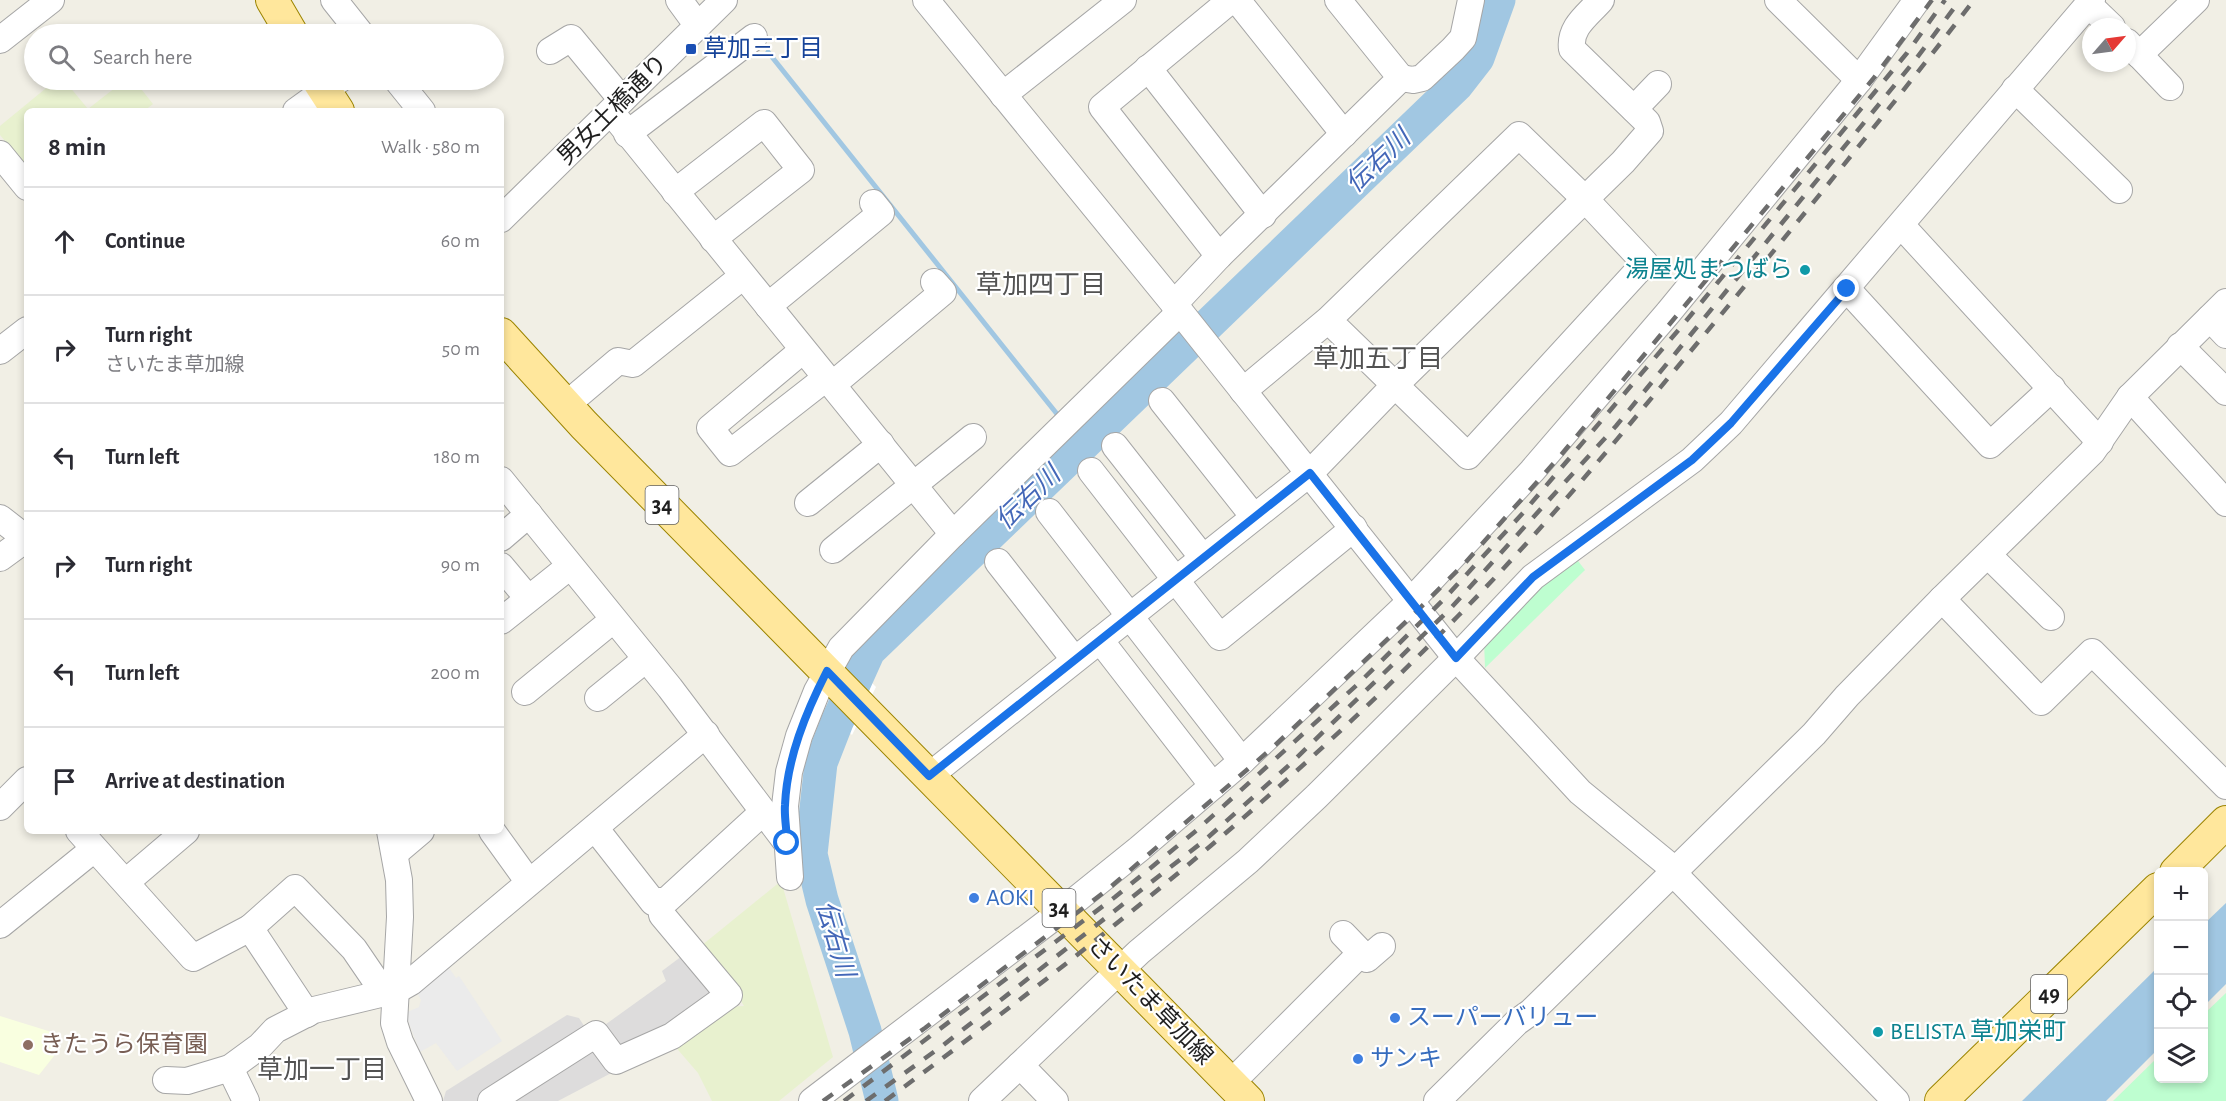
<!DOCTYPE html>
<html lang="en">
<head>
<meta charset="utf-8">
<style>
  :root { --surface:#fff; --page:#f7f7f7; --text:#2b2b33; --muted:#7c7c81; --line:#e1e1e2 }
  body { margin:0; font-family:"Alegreya Sans","Noto Sans JP",sans-serif; background:var(--page); color:var(--text) }
  .controls { position:absolute; right:18px; bottom:18px; display:grid; overflow:hidden; border-radius:9px; box-shadow:0 3px 9px #0003 }
  .controls button { width:54px; height:54px; display:grid; place-items:center; padding:0; border:0; border-bottom:2px solid var(--line); background:var(--surface); color:var(--text); font:30px sans-serif }
  .compass { position:absolute; left:2082px; top:18px; width:54px; height:54px; border-radius:50%; background:var(--surface); box-shadow:0 3px 9px #0003; rotate:62deg }
  .stop { position:absolute; width:18px; height:18px; margin:-14px; border:4px solid #1a73e8; border-radius:50%; background:#fff }
  .stop.end { background:#1a73e8; border-color:#fff; box-shadow:0 2px 6px #0008 }
  .list { margin:0; padding:0; list-style:none }
  h2 { display:flex; justify-content:space-between; align-items:center; height:78px; margin:0; padding:0 24px; font-size:26px }
  h2 small { font-size:20px; font-weight:400; color:var(--muted) }
  .list li { display:grid; grid-template-columns:39px 1fr auto; gap:18px; align-items:center; box-sizing:border-box; height:108px; padding:0 24px; border-top:2px solid var(--line) }
  .list b { display:block; font-size:22px; white-space:nowrap }
  .list p { margin:0; font-size:20px; white-space:nowrap; color:var(--muted) }
  .list em { font-size:20px; font-style:normal; color:var(--muted) }
  .icon { flex:none; width:33px; height:33px; fill:none; stroke:currentColor; stroke-width:2; stroke-linecap:round; stroke-linejoin:round }
  .map { position:relative; flex:none; width:2226px; height:1101px; overflow:hidden }
  .search { position:absolute; background:var(--surface); box-shadow:0 3px 9px #0003; left:24px; top:24px; width:480px; height:66px; display:flex; align-items:center; gap:15px; box-sizing:border-box; padding:0 21px; border-radius:33px; color:var(--muted); font-size:22px }
  .panel { position:absolute; background:var(--surface); box-shadow:0 3px 9px #0003; left:24px; top:108px; width:480px; height:726px; border-radius:9px }
  .map>svg:first-child { display:block }
  .residential { fill:#dddcdc }
  .education { fill:#f9ffe0 }
  .farmland { fill:#e8f1cf }
  .park { fill:#befed0 }
  .parking { fill:#ebebeb }
  .water { fill:#a1c7e2 }
  .pier { fill:#fff }
  .lines { fill:none; stroke-linecap:round; stroke-linejoin:round }
  .stream { stroke:#a1c7e2; stroke-width:5 }
  .river { stroke:#a1c7e2; stroke-width:33 }
  .minor-casing { stroke:#a6a6a6; stroke-width:28 }
  .major-casing { stroke:#9b8400; stroke-width:34 }
  .minor { stroke:#fff; stroke-width:26 }
  .major { stroke:#ffe79c; stroke-width:32 }
  .rail { stroke:#6d6d6d; stroke-width:4.5; stroke-dasharray:12 12; stroke-linecap:butt }
  .route { stroke:#1a73e8; stroke-width:8 }
  .transit-dot { fill:#1a4fb4; stroke:#fff; stroke-width:2 }
  .culture-dot { fill:#0f9aa8; stroke:#fff; stroke-width:2 }
  .shop-dot { fill:#3f7fe0; stroke:#fff; stroke-width:2 }
  .education-dot { fill:#8d6e63; stroke:#fff; stroke-width:2 }
  .labels { text-anchor:middle; dominant-baseline:central; stroke-width:4.5; stroke-linejoin:round; paint-order:stroke }
  .shield { fill:#fff; stroke:#626262; stroke-width:1.5 }
  .shield-label { font-size:22px; font-weight:bold; fill:#1f1f1f }
  .transit-label { font-size:24px; fill:#164399; stroke:#fff; text-anchor:start }
  .street-label { font-size:24px; fill:#1f1f1f; stroke:#fff }
  .culture-label { font-size:24px; fill:#0d838f; stroke:#fff; text-anchor:end }
  .shop-label { font-size:24px; fill:#366cbe; stroke:#fff; text-anchor:start }
  .education-label { font-size:24px; fill:#785e54; stroke:#fff; text-anchor:start }
  .water-label { font-size:26px; font-style:italic; fill:#4367b8; stroke:#fff }
  .neighbourhood-label { font-size:26px; fill:#525252; stroke:#fff }
</style>
</head>
<body>
<div class="map">
<svg width="2226" height="1101" viewBox="0 0 2226 1101">
  <rect width="100%" height="100%" fill="#f1efe5"/>
  <g class="residential">
    <polygon points="686,953 715,988 713,998 626,1051 602,1027 666,981 662,971"/>
    <polygon points="567,1015 579,1018 586,1029 480,1101 443,1101 446,1091"/>
    <polygon points="591,1046 617,1070 558,1101 502,1101"/>
  </g>
  <polygon class="education" points="0,1016 58,1034 54,1056 39,1075 0,1062"/>
  <g class="farmland">
    <polygon points="56,80 64,80 88,109 125,80 134,80 153,104 144,111 27,111 27,167 0,135 0,126"/>
    <polygon points="781,881 833,1057 779,1101 712,1101 698,1073 673,1044 727,1007 744,1006 731,984 701,946"/>
  </g>
  <g class="park">
    <polygon points="1575,557 1585,570 1485,668 1484,640 1520,602"/>
    <polygon points="2226,993 2226,1101 2113,1101 2158,1057 2158,1078 2204,1078 2204,1014"/>
  </g>
  <polygon class="parking" points="447,965 456,978 459,976 502,1041 457,1071 436,1043 420,1052 405,1013 419,1007 421,1000 415,989"/>
  <g class="water">
    <polygon points="2226,903 2226,984 2204,1006 2204,924"/>
    <polygon points="2158,967 2158,1049 2106,1101 2022,1101"/>
  </g>
  <polygon class="pier" points="846,656 876,687 852,735 820,703"/>
  <g class="lines">
    <g class="stream">
      <polyline points="768,52 1061,419"/>
      <polyline points="1070,431 1083,447"/>
    </g>
    <polyline class="river" points="882,1101 865,1031 822,900 811,854 821,763 837,722 869,651 1457,85 1478,58 1499,0"/>
    <g class="minor-casing">
      <g id="minor">
        <polyline points="334,0 361,34"/>
        <polyline points="679,0 698,26"/>
        <polyline points="926,0 1174,304 1456,658 1580,792 1675,870 1681,881 1896,1101"/>
        <polyline points="1237,0 1344,134"/>
        <polyline points="1778,0 1859,80"/>
        <polyline points="2088,4 2112,27"/>
        <polyline points="0,40 51,0"/>
        <polyline points="2127,42 2170,87"/>
        <polyline points="550,51 571,38 622,100"/>
        <polyline points="2139,55 2196,0"/>
        <polyline points="1148,68 1263,215"/>
        <polyline points="1401,78 1413,80 1422,78 1453,49 1463,38 1471,0"/>
        <polyline points="397,80 422,111"/>
        <polyline points="2015,89 2119,190"/>
        <polyline points="1003,95 1123,0"/>
        <polyline points="1634,109 1658,84"/>
        <polyline points="296,111 339,80"/>
        <polyline points="611,112 953,534 1180,312"/>
        <polyline points="627,134 754,37"/>
        <polyline points="0,154 27,187"/>
        <polyline points="675,192 764,123 801,170 713,239"/>
        <polyline points="501,219 724,0"/>
        <polyline points="1901,225 2100,442"/>
        <polyline points="1219,256 1102,107 1231,0"/>
        <polyline points="1847,289 1990,445 2052,388"/>
        <polyline points="1174,304 1219,256 1401,78 1338,0"/>
        <polyline points="768,306 881,213 873,203"/>
        <polyline points="2210,318 2226,335"/>
        <polyline points="2180,346 2226,392"/>
        <polyline points="803,350 710,428 730,453 826,378"/>
        <polyline points="0,351 27,330"/>
        <polyline points="832,385 943,292 934,282"/>
        <polyline points="1243,391 1328,320 1519,135 1585,199 1645,263 1468,456 1328,320"/>
        <polyline points="2130,397 2226,503"/>
        <polyline points="1162,401 1254,517"/>
        <polyline points="566,405 618,361 633,364 743,276"/>
        <polyline points="1115,446 1203,558"/>
        <polyline points="1091,471 1220,637 1354,528"/>
        <polyline points="501,480 670,688 787,843"/>
        <polyline points="808,503 881,444"/>
        <polyline points="1049,512 1242,761"/>
        <polyline points="0,518 27,539"/>
        <polyline points="501,538 529,514"/>
        <polyline points="833,550 973,437"/>
        <polyline points="1988,555 2051,617"/>
        <polyline points="0,558 26,539"/>
        <polyline points="998,562 1074,659"/>
        <polyline points="501,566 522,591"/>
        <polyline points="1942,599 2041,702 2092,652 2226,786"/>
        <polyline points="501,621 570,566"/>
        <polyline points="1100,640 1213,786"/>
        <polyline points="525,692 613,620"/>
        <polyline points="598,698 646,659"/>
        <path d="M929 776 1310 473 1394 386 1623 162 1650 131 1647 122 1572 49C1569 27 1588 15 1601 0"/>
        <polyline points="0,807 27,780"/>
        <polyline points="595,828 653,902 667,900 763,812"/>
        <polyline points="79,831 193,958 250,928 307,1014"/>
        <polyline points="390,831 399,880 400,917 394,1023 400,1042 429,1101"/>
        <polyline points="492,831 528,881"/>
        <polyline points="395,853 421,831"/>
        <polyline points="790,877 785,806 789,772 799,736 817,691 841,648 953,534"/>
        <polyline points="126,882 186,831"/>
        <polyline points="0,925 94,849"/>
        <polyline points="250,928 295,888 354,949 384,993"/>
        <polyline points="1343,934 1367,959 1382,946"/>
        <polyline points="1020,1065 1055,1101"/>
        <polyline points="230,1068 246,1101"/>
        <polyline points="166,1080 187,1081 230,1068 260,1046 275,1030 314,1010 397,990 411,982 706,734"/>
        <polyline points="1231,1083 1361,953"/>
        <polyline points="491,1101 596,1034 616,1061 672,1036 729,995 662,915 660,901"/>
        <polyline points="812,1101 1062,911 1139,849 1242,761 1411,601 1532,471 1668,313 1859,80 1917,0"/>
        <polyline points="982,1101 1139,952 1248,861 1317,796 1456,658 1533,577 1692,460 1731,423 2092,0"/>
        <polyline points="1437,1101 1517,1022 1531,1012 1814,734 1847,696 1942,599 2092,452 2130,397 2226,302"/>
      </g>
    </g>
    <g class="major-casing">
      <g id="major">
        <polyline points="272,0 292,34"/>
        <polyline points="318,80 338,111"/>
        <polyline points="501,334 584,425 1248,1101"/>
        <polyline points="2176,872 2226,822"/>
        <polyline points="1941,1101 2158,889"/>
      </g>
    </g>
    <use href="#minor" class="minor"/>
    <use href="#major" class="major"/>
    <g class="rail">
      <polyline points="823,1101 925,1028 1107,890 1270,750 1413,615 1465,563 1561,455 1873,79 1932,0"/>
      <polyline points="844,1101 1115,897 1197,830 1358,684 1444,599 1522,514 1681,327 1907,53 1945,0"/>
      <polyline points="866,1101 942,1046 1205,840 1287,767 1450,609 1616,426 1916,59 1960,0"/>
      <path d="M885 1101C1087 952 1282 797 1457 617 1532 541 1601 459 1669 377 1773 253 1875 128 1974 0"/>
    </g>
  </g>
  <g class="lines">
    <path class="route" d="M787 843C787 830 784 817 785 805 787 758 806 712 827 671L929 776 1310 473 1456 658 1533 577 1692 460 1731 423 1847 289"/>
  </g>
  <rect class="transit-dot" x="685" y="43" width="12" height="12" rx="3"/>
  <g class="culture-dot">
    <circle cx="1805" cy="270" r="6"/>
    <circle cx="1878" cy="1032" r="6"/>
  </g>
  <g class="shop-dot">
    <circle cx="974" cy="898" r="6"/>
    <circle cx="1395" cy="1018" r="6"/>
    <circle cx="1358" cy="1059" r="6"/>
  </g>
  <circle class="education-dot" cx="28" cy="1045" r="6"/>
  <g class="labels">
    <g class="shield">
      <rect x="645.5" y="486" width="33" height="38" rx="4.5"/>
      <rect x="1042.5" y="889" width="33" height="38" rx="4.5"/>
      <rect x="2031" y="975" width="36" height="38" rx="4.5"/>
    </g>
    <g class="shield-label">
      <text x="662" y="505">34</text>
      <text x="1059" y="908">34</text>
      <text x="2049" y="994">49</text>
    </g>
    <g class="transit-label">
      <text x="703" y="49">草加三丁目</text>
    </g>
    <g class="street-label">
      <text transform="translate(613 110) rotate(-45)">男女土橋通り</text>
      <text transform="translate(1150 1001) rotate(46)">さいたま草加線</text>
    </g>
    <g class="culture-label">
      <text x="1793" y="270">湯屋処まつばら</text>
      <text x="1890" y="1032" text-anchor="start">BELISTA 草加栄町</text>
    </g>
    <g class="shop-label">
      <text x="986" y="898">AOKI</text>
      <text x="1407" y="1018">スーパーバリュー</text>
      <text x="1370" y="1059">サンキ</text>
    </g>
    <g class="education-label">
      <text x="40" y="1045">きたうら保育園</text>
    </g>
    <g class="water-label">
      <text transform="translate(1378 161) rotate(-44)">伝右川</text>
      <text transform="translate(1028 498) rotate(-44)">伝右川</text>
      <text transform="translate(835 939) rotate(74)">伝右川</text>
    </g>
    <g class="neighbourhood-label">
      <text x="1041" y="285">草加四丁目</text>
      <text x="1378" y="359">草加五丁目</text>
      <text x="322" y="1070">草加一丁目</text>
    </g>
  </g>
</svg>
<div class="controls">
<button>+</button>
<button>−</button>
<button><svg class="icon" aria-label="locate" viewBox="0 0 24 24"><circle cx="12" cy="12" r="6"/><path d="M12 2v4M12 18v4M2 12h4M18 12h4"/></svg></button>
<button><svg class="icon" aria-label="layers" viewBox="0 0 24 24"><path d="M12 4l9 5-9 5-9-5zM3 14l9 5 9-5"/></svg></button>
</div>
<svg class="compass" viewBox="-18 -18 36 36"><path d="M0-13l5 13h-10z" fill="#e53935"/><path d="M0 13l5-13h-10z" fill="#7c7c81"/></svg>
<div class="stop" style="left:787px;top:843px"></div>
<div class="stop end" style="left:1847px;top:289px"></div>
<div class="search"><svg class="icon" aria-label="search" viewBox="0 0 24 24"><circle cx="10" cy="10" r="6"/><path d="M15 15l6 6"/></svg>Search here</div>
<section class="panel">
<h2>8 min<small>Walk · 580 m</small></h2>
<ul class="list">
<li><svg class="icon" aria-label="ahead" viewBox="0 0 24 24"><path d="M12 20V5M6 11l6-6 6 6"/></svg><div><b>Continue</b></div><em>60 m</em></li>
<li><svg class="icon" aria-label="right" viewBox="0 0 24 24"><path d="M7 20v-9h11M14 6l5 5-5 5"/></svg><div><b>Turn right</b><p>さいたま草加線</p></div><em>50 m</em></li>
<li><svg class="icon" aria-label="left" viewBox="0 0 24 24"><path d="M17 20v-9H6M10 6l-5 5 5 5"/></svg><div><b>Turn left</b></div><em>180 m</em></li>
<li><svg class="icon" aria-label="right" viewBox="0 0 24 24"><path d="M7 20v-9h11M14 6l5 5-5 5"/></svg><div><b>Turn right</b></div><em>90 m</em></li>
<li><svg class="icon" aria-label="left" viewBox="0 0 24 24"><path d="M17 20v-9H6M10 6l-5 5 5 5"/></svg><div><b>Turn left</b></div><em>200 m</em></li>
<li><svg class="icon" aria-label="arrive" viewBox="0 0 24 24"><path d="M6 21V4h12l-3 4 3 4H6"/></svg><div><b>Arrive at destination</b></div></li>
</ul>
</section>
</div>
</body>
</html>
